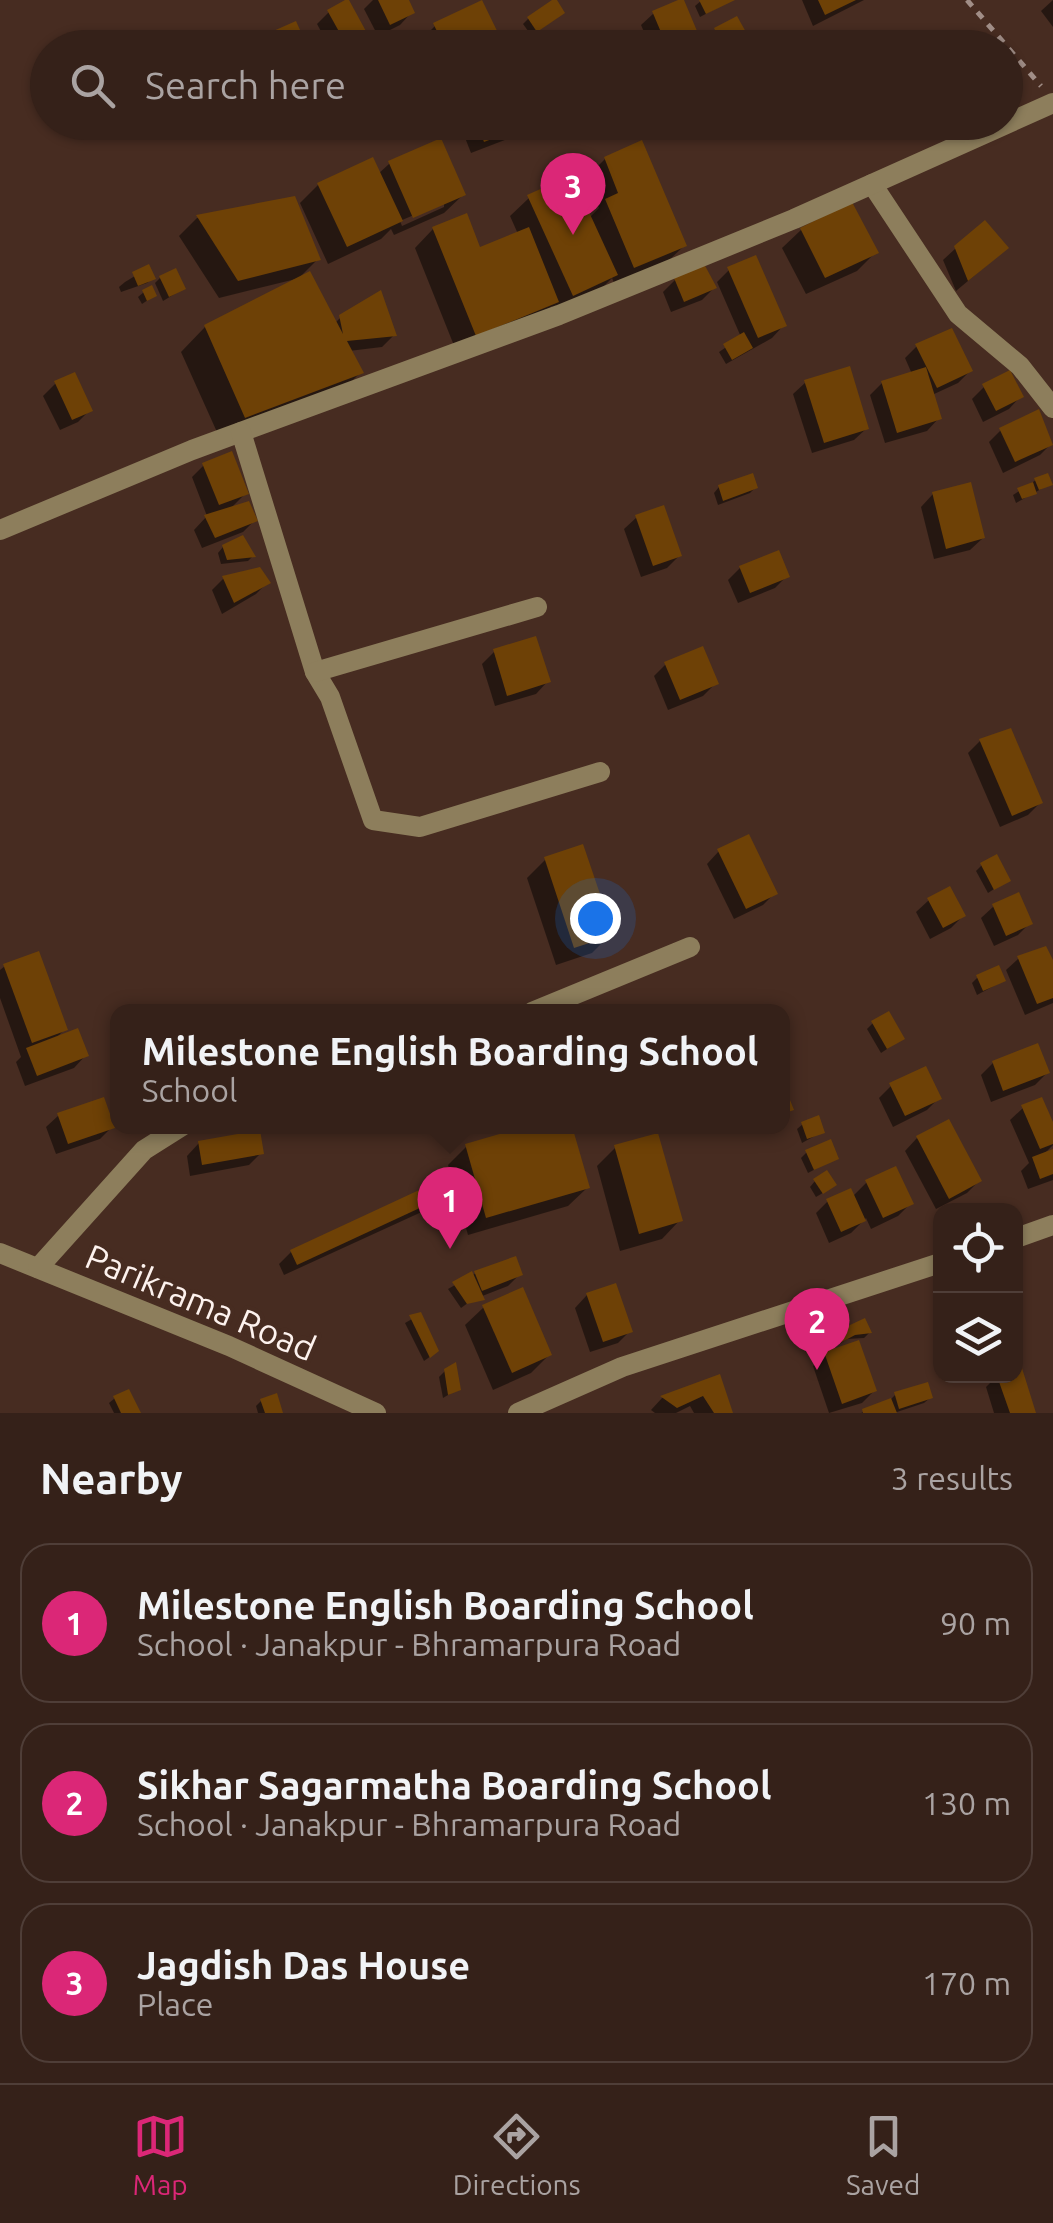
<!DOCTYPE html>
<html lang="en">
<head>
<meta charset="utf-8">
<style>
  :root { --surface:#352119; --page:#3d2922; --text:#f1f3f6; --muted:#aaa3a2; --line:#4f3e38; --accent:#db2777 }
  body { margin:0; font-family:Ubuntu,sans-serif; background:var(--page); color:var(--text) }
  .controls { position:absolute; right:30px; bottom:30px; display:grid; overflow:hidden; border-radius:20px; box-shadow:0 2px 8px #0004 }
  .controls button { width:90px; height:90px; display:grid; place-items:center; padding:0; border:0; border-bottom:2px solid var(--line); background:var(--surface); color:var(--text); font:50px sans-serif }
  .you { position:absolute; left:595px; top:918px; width:35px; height:35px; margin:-25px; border:8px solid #fff; border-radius:50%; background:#1a73e8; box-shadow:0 0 0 15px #1a73e833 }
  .badge { display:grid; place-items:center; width:65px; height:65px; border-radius:50%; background:var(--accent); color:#fff; font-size:32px; font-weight:700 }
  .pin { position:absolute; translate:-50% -82px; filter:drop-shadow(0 2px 5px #0008) }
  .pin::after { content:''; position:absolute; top:52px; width:35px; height:30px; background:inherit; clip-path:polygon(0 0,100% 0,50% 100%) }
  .popup { position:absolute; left:110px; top:1004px; width:680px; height:130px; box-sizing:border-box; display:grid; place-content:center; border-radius:20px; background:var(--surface); filter:drop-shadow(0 2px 8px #0005); font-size:32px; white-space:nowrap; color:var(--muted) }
  .popup b { font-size:38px; color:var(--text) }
  .popup::after { content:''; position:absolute; left:50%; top:100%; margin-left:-20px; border:20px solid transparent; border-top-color:var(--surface) }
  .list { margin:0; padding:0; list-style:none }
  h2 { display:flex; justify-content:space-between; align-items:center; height:130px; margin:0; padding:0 40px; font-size:42px }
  h2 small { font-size:32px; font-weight:400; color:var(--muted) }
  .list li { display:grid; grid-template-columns:65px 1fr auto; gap:30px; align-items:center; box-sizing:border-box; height:160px; margin:0 20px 20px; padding:0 20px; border:2px solid var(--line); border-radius:30px }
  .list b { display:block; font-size:38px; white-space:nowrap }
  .list p { margin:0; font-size:32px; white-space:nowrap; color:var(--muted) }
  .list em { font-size:32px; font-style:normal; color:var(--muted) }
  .icon { flex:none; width:55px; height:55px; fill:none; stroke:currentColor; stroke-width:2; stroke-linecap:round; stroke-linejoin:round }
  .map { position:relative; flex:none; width:1053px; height:1413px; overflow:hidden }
  .search { position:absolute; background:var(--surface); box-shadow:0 2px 8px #0004; left:30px; right:30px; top:30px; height:110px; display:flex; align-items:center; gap:25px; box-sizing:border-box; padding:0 35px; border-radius:55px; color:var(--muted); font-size:38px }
  .sheet { height:670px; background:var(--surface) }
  nav { display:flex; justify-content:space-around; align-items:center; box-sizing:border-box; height:140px; border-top:2px solid var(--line); background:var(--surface); font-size:28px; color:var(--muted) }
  nav a { display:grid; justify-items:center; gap:5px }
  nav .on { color:var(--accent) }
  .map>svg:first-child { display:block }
  .shadow { fill:#0007; fill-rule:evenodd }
  .building { fill:#6e4106 }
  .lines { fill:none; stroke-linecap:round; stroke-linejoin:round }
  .path { stroke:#a18e87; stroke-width:5; stroke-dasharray:8 8; stroke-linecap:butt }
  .minor { stroke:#8d7e5c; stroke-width:20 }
  .tertiary { stroke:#8d7e5c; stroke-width:20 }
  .labels { text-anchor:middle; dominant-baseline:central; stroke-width:9; stroke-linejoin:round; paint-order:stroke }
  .street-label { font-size:35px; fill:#fdf2ee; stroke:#472c21 }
</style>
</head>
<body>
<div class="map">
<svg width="1053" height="1413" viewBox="0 0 1053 1413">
  <rect width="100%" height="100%" fill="#472c21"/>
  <g class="shadow">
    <polygon points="373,0 406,0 412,12 400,25 378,36 364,9"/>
    <polygon points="702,0 727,0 728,2 700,17 695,6"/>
    <polygon points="802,0 864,0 813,26"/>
    <polygon points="1053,0 1053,27 1041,11"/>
    <polygon points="329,12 365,35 352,48 330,48 317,24"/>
    <polygon points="654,13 694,31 682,43 671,48 651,48 641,25"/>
    <polygon points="529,18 557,18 531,35 523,24"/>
    <polygon points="435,26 498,38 489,48 427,48 423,38"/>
    <polygon points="716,30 744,34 723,48 717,48 710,36"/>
    <polygon points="470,122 527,122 527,123 515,136 471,153 462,130"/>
    <polygon points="699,122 718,122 704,130"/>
    <path d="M439 141 463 195 444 213 394 235 391 229 381 239 328 264 300 203 318 185 378 174 389 164ZM444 202V207L402 226 400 221Z"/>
    <polygon points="605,159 684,246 665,264 615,285 612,278 597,293 555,312 552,306 537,320 457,353 415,248 433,229 478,250 518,234 510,216 529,198 589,218 599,208 586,178"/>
    <polygon points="293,199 318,259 298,279 335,323 341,317 394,335 382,347 349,351 361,372 336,397 221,441 181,352 205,327 296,279 219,298 179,236 197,218"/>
    <polygon points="801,230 876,252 857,271 806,294 782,248"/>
    <polygon points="956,248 993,260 956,291 943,260"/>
    <polygon points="148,268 153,278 147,283 121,292 119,287 125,282"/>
    <polygon points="729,270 784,325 772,338 726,364 719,352 741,337 717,282"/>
    <polygon points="160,278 183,289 163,301 155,283"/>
    <polygon points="675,280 714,288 702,300 671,312 663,292"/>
    <polygon points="144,292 154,296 142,304 138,297"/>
    <polygon points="917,346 970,371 958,383 932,395 939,418 927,431 885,443 870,395 882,383 912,374 905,358"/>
    <polygon points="806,382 867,428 854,440 812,453 793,394"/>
    <polygon points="56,383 90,410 78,422 60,430 43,396"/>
    <polygon points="984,387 1021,396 1009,409 983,422 972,399"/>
    <polygon points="1001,430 1052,443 1040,455 1003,473 989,442"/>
    <polygon points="204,465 246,493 229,510 255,520 243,532 202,548 194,530 207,516 192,477"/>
    <polygon points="1036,480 1050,484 1016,503 1013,495"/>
    <polygon points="719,487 755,488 750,493 718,505 714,493"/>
    <polygon points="933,494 983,538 970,550 934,559 921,507"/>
    <polygon points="637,517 679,556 667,568 641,577 624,529"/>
    <polygon points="223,547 253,556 248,561 221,564 218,553"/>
    <polygon points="740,568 787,576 775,588 738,603 728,580"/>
    <polygon points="224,578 268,582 256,594 222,614 212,590"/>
    <polygon points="494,652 548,681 536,694 495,706 482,664"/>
    <polygon points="666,664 716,683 703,696 668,710 654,676"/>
    <polygon points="980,741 1040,803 1028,815 1000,827 968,753"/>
    <polygon points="719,851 775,893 763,905 734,919 707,864"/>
    <polygon points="546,859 611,934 592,953 556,965 527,878"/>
    <polygon points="982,865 1008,880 988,893 976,871"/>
    <polygon points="929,900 963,916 951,928 930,939 916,912"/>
    <polygon points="994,906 1030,923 1018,935 994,946 981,918"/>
    <polygon points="1019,958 1053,966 1053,1003 1025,1015 1006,970"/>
    <polygon points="5,966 65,1029 54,1040 86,1055 74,1068 25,1086 16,1062 21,1057 0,998 0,970"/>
    <polygon points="977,978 1003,981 977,995 972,983"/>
    <polygon points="873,1023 902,1039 881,1053 867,1029"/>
    <polygon points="993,1063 1047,1073 1035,1085 991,1102 981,1075"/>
    <polygon points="891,1086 939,1098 927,1110 893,1127 879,1098"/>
    <polygon points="1023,1108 1053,1129 1053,1145 1043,1155 1053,1151 1053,1180 1028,1189 1021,1171 1029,1163 1010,1120"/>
    <polygon points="59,1115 112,1127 100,1139 56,1154 46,1127"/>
    <polygon points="803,1124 822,1132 802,1143 797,1129"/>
    <polygon points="513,1126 569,1126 587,1188 568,1206 468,1235 456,1193 450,1199 284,1275 279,1264 291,1252 452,1178 448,1165 467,1146 515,1132"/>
    <polygon points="917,1138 979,1181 967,1193 936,1209 905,1151"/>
    <polygon points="199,1143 261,1153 249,1165 190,1176 187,1156"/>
    <polygon points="616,1147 680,1220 662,1239 620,1251 597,1166"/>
    <polygon points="807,1152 836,1158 808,1173 801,1158"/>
    <polygon points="815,1181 828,1190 816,1197 810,1187"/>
    <polygon points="867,1182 910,1204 898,1216 871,1229 866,1218 851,1233 829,1243 816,1213 828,1201 852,1197"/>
    <polygon points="476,1273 520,1274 508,1286 472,1300 461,1308 448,1289"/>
    <polygon points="587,1295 630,1331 618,1343 590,1352 575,1308"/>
    <polygon points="484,1307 549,1355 531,1373 493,1390 465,1325"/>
    <polygon points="419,1315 431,1356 424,1361 405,1323"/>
    <polygon points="869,1333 864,1338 847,1339 835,1347 831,1339 837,1334"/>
    <polygon points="825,1354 874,1391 862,1403 829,1413 813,1366"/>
    <polygon points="1019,1368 1034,1413 994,1413 986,1387 997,1376 1016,1376 1016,1369"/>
    <polygon points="445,1371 458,1389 443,1398 439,1377"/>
    <polygon points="719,1377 731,1413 694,1413 690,1406 676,1413 655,1413 651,1410 662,1398"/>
    <polygon points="896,1394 930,1398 924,1403 894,1413 861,1413 889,1401"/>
    <polygon points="115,1398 136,1413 114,1413 109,1403"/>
    <polygon points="261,1401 281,1413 258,1413 256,1406"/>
  </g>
  <g class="building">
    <polygon points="345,0 349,0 368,35 347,46 327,10"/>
    <polygon points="378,0 409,0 415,13 390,25"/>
    <polygon points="482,0 501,39 483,48 445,48 433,23"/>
    <polygon points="552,0 557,0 565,13 537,32 527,17"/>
    <polygon points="678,0 684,0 697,31 666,44 652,11"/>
    <polygon points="699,0 735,0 706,14"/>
    <polygon points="818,0 856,0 825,15"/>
    <polygon points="737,16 747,34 724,47 714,28"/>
    <polygon points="296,21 308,48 235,48"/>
    <polygon points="571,31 582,48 525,48 525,47"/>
    <polygon points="476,122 533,122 533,123 484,142"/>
    <polygon points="441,138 466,195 413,218 388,161"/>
    <polygon points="642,140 687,246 634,268 605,199 618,193 604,157"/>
    <polygon points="373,157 403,221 347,247 317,183"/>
    <polygon points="572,175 618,275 573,296 527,195"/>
    <polygon points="295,196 321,260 238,281 196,215"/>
    <polygon points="852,202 879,253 825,278 800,228"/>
    <polygon points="467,213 480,247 529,227 559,302 476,336 432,227"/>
    <polygon points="985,220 1009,248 968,281 954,246"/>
    <polygon points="756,255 787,326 758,338 727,267"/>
    <polygon points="703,262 717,288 684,302 674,278"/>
    <polygon points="149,264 156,279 138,286 132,272"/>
    <polygon points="176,268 186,289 169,297 159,276"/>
    <polygon points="310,271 343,334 339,315 381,290 397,336 347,341 364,373 245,418 204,325"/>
    <polygon points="152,285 157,296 147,301 142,290"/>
    <polygon points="952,328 973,371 937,388 915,344"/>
    <polygon points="744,332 753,348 732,360 723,344"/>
    <polygon points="850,366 869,429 824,443 804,380"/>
    <polygon points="926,367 942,419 897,433 881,381"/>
    <polygon points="1010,370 1024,397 996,411 982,384"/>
    <polygon points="75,372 93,411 72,420 54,381"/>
    <polygon points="1039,409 1053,445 1015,462 999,428"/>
    <polygon points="232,451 249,494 219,505 202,463"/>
    <polygon points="753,473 758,488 723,501 718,485"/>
    <polygon points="1048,473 1053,485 1039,490 1034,478"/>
    <polygon points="971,482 985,538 946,549 932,492"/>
    <polygon points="1033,482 1037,494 1022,499 1017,488"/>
    <polygon points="249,501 258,521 215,538 204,515"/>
    <polygon points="664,505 682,556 653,566 635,515"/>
    <polygon points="243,535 256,557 227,560 222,545"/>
    <polygon points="779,550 790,577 750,593 739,566"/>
    <polygon points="260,567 271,583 234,603 222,576"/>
    <polygon points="536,636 551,682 507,696 493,649"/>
    <polygon points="703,646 719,684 680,700 664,662"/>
    <polygon points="1011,728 1043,803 1012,816 979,739"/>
    <polygon points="749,834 778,894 746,909 717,849"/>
    <polygon points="583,844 614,935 574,948 544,857"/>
    <polygon points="997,854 1011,881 994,890 980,863"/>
    <polygon points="950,886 966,916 943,928 927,898"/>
    <polygon points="1019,892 1033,924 1006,936 992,904"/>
    <polygon points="1046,946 1053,960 1053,998 1037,1004 1017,956"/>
    <polygon points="39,951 68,1030 32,1043 3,964"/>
    <polygon points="999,965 1006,981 983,991 976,975"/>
    <polygon points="889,1011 905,1039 887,1049 871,1021"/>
    <polygon points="78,1028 89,1056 37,1076 26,1048"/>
    <polygon points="1038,1043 1050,1073 1003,1091 992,1061"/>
    <polygon points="926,1066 942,1099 905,1116 889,1083"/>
    <polygon points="782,1080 794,1110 782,1114"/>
    <polygon points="104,1097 115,1128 68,1144 57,1113"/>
    <polygon points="1042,1097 1053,1122 1053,1144 1040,1149 1021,1105"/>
    <polygon points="819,1115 825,1133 807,1139 801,1122"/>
    <polygon points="949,1119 982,1181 949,1199 916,1136"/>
    <polygon points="527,1126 572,1126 590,1188 486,1218 465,1144"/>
    <polygon points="260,1130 264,1154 202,1165 198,1141"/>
    <polygon points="658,1133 683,1221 639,1234 614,1145"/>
    <polygon points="831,1139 839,1159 814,1170 805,1150"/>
    <polygon points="1053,1149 1053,1174 1040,1179 1032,1157"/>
    <polygon points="896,1166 914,1204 883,1218 865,1180"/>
    <polygon points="827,1170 837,1185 823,1194 813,1179"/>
    <polygon points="458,1172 465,1187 297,1265 290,1250"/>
    <polygon points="851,1188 866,1221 841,1232 826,1199"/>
    <polygon points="516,1256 523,1275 482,1291 474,1271"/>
    <polygon points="472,1271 485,1300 467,1304 452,1282"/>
    <polygon points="616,1283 633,1332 603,1342 586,1293"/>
    <polygon points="523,1287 552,1355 512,1373 482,1305"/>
    <polygon points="421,1312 439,1351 430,1358 409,1315"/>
    <polygon points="865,1318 872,1333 855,1335 840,1343 835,1332"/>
    <polygon points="859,1340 877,1391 842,1404 824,1352"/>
    <polygon points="456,1362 461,1390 448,1395 444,1369"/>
    <polygon points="1021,1365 1036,1413 1010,1413 997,1376 1016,1376 1016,1366"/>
    <polygon points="720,1374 733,1413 714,1413 703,1396 677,1408 660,1396"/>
    <polygon points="928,1382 933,1398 899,1409 894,1392"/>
    <polygon points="129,1389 141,1413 121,1413 113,1396"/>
    <polygon points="277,1393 283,1413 265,1413 260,1399"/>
    <polygon points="891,1398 897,1413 863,1413 862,1409"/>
  </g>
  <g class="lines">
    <polyline class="path" points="967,0 1041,86"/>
    <g class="minor">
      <polyline points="872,184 958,314 1020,366 1053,408"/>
      <polyline points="0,530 192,450 559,315 794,219 1053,103"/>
    </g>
    <g class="tertiary">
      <polyline points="241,432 315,672 330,697 373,820 420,827 600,772"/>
      <polyline points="315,672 537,607"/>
      <polyline points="532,1012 690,947"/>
      <polyline points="1016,1238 1053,1225"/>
      <polyline points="0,1253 229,1346 376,1413"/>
      <polyline points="38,1268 144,1150 182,1126"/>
      <polyline points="518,1413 622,1367 940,1263"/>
    </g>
  </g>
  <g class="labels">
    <g class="street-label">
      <text transform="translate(201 1302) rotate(23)">Parikrama Road</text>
    </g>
  </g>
</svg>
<div class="controls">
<button><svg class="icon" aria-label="locate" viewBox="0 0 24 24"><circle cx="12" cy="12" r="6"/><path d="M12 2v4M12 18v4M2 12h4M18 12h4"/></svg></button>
<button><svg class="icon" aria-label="layers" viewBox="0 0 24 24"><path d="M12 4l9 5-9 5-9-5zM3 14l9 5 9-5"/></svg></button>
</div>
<div class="you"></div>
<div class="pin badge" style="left:450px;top:1249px">1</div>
<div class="popup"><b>Milestone English Boarding School</b>School</div>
<div class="pin badge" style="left:817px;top:1370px">2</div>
<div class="pin badge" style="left:573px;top:235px">3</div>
<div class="search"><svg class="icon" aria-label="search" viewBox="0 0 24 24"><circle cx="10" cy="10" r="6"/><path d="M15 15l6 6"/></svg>Search here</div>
</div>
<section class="sheet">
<h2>Nearby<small>3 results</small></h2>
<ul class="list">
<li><span class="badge">1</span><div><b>Milestone English Boarding School</b><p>School · Janakpur - Bhramarpura Road</p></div><em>90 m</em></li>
<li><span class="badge">2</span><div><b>Sikhar Sagarmatha Boarding School</b><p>School · Janakpur - Bhramarpura Road</p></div><em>130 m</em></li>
<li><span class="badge">3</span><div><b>Jagdish Das House</b><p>Place</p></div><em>170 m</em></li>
</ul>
</section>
<nav>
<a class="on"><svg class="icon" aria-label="map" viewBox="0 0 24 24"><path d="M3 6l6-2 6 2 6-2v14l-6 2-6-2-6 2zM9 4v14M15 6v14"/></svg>Map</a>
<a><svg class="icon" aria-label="directions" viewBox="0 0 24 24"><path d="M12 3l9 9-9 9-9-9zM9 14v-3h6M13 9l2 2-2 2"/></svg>Directions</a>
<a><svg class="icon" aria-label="saved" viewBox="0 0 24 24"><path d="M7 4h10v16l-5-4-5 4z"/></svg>Saved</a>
</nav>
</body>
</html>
